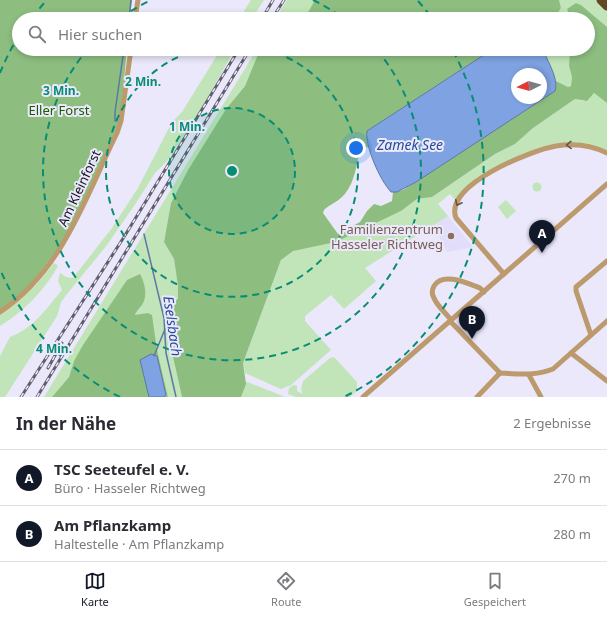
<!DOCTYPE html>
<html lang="de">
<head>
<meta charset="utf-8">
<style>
  :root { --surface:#fff; --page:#f7f7f7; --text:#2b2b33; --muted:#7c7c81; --line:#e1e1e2; --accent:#111827 }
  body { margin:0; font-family:"Noto Sans",sans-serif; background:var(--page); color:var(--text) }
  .compass { position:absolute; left:511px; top:68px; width:36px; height:36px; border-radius:50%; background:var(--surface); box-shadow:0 2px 6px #0003; rotate:264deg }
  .you { position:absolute; left:356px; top:148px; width:14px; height:14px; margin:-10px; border:3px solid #fff; border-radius:50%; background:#1a73e8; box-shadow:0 0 0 6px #1a73e833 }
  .badge { display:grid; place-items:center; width:26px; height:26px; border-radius:50%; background:var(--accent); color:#fff; font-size:13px; font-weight:700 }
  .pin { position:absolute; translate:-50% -33px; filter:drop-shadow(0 1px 2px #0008) }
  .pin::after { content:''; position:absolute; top:21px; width:14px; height:12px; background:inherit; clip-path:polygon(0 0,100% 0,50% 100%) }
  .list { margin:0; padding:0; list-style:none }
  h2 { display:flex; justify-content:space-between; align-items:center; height:52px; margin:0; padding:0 16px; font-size:17px }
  h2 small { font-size:13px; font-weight:400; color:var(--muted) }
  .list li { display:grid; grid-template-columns:26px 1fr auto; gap:12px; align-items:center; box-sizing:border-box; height:56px; padding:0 16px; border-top:1px solid var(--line) }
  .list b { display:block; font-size:15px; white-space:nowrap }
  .list p { margin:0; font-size:13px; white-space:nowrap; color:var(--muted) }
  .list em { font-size:13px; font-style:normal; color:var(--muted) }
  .icon { flex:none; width:22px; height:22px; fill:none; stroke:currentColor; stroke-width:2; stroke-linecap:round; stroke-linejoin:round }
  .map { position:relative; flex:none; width:607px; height:397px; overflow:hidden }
  .search { position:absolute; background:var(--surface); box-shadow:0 2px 6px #0003; left:12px; right:12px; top:12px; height:44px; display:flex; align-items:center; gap:10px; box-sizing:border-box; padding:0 14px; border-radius:22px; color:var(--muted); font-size:15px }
  .sheet { height:164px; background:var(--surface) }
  nav { display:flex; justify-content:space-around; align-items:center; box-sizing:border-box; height:56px; border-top:1px solid var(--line); background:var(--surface); font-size:11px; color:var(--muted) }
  nav a { display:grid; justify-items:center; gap:2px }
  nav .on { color:var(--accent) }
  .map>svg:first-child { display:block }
  .built { fill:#e1ddfb }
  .green { fill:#c1e5b8 }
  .forest { fill:#8dbe80 }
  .water { fill:#7fa3e2; stroke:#5e77a6; fill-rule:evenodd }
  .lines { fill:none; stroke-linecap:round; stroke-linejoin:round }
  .stream { stroke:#5e77a6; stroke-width:1.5 }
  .minor { stroke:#bc9a6d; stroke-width:5 }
  .motorway { stroke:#634823; stroke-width:9 }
  .rail-casing { stroke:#605e6b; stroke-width:3 }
  .rail { stroke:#eae8fa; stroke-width:1.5; stroke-dasharray:4.5; stroke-linecap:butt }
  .oneway { stroke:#675544 }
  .ring { fill:none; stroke:#088d74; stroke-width:2; stroke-dasharray:7 5 }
  .education-dot { fill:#8d6e63; stroke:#eae8fa; stroke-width:1.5 }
  .labels { text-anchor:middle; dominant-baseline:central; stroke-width:4; stroke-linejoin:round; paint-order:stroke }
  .park-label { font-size:13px; fill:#1b5a00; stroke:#eae8fa }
  .street-label { font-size:13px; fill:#12101a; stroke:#eae8fa }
  .education-label { font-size:13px; fill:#785e54; stroke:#eae8fa; text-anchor:end }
  .water-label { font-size:14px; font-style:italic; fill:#244d98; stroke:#eae8fa }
  .centre { fill:#088d74; stroke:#eae8fa; stroke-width:2 }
  .ring-label { font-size:12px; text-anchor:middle; font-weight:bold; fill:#088d74; stroke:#eae8fa; stroke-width:4; stroke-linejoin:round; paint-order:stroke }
</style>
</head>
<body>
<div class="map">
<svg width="607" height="397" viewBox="0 0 607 397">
  <rect width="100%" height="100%" fill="#eae8fa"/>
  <polygon class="built" points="448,216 452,221 473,247 447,252 433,225"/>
  <g class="green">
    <polygon points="251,0 264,0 252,19 239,19"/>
    <polygon points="287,0 315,0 304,19 275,19"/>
    <polygon points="559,0 607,0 607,27 581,5 576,3 570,15 571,19 554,19 561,8"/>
    <path d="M221 49H235L200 111 167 161 155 173 136 203 107 245 67 294 61 302 57 316 5 397H0V356L10 337C34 328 46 309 62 290L58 281 60 273 66 277 73 278 112 228 138 188 172 122 182 112Z"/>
    <polygon points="257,49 276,49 267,53 259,53 245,86 226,109 188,170 171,203 164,242 174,259 178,286 178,297 167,313 172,327 171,348 182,397 168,397 148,313 135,316 137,309 143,304 74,361 69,377 52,397 44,397"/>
    <polygon points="543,49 570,49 569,66 572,77 571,86 568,87 554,80 553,72"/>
    <polygon points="594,93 607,103 607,151 590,146 555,145 483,175 456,201 450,194 438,204 448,216 365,268 376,281 344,309 331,295 305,316 305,321 331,350 291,385 281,389 245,373 243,363 281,260 291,251 336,242 401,211 417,199 432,197 495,154 515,144 533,128 575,99 583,101 589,99 591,95"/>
    <circle cx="537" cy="187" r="4.5"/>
    <polygon points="506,200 516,211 507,219 498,207"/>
    <path d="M54 263 58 266C44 291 24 311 0 326V314L35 286Z"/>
    <polygon points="334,357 357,382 357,391 350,397 296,397 288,394 289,388 294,385 297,386 297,391 303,394 301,389 303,381 330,358"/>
    <polygon points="245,381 285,397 241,397"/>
  </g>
  <g class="forest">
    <polygon points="0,0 132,0 130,19 19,19 19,49 127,49 120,121 66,238 29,287 0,311"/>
    <polygon points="315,0 559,0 561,8 554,19 304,19"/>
    <path d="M576 3 581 5 607 27V103L594 93 587 101 575 99 533 128 515 144 495 154 432 197 417 199 401 211 336 242 293 251 281 260 243 363 246 384 241 397H182L171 348 172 327 167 313 178 298V286L174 259 164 242 171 203 188 170 226 109 245 86 259 52 267 53 276 49H493L367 131 370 148 360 146C357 163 355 185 342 197 337 202 329 205 324 210L323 213 338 234 360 222 367 211 374 204 381 206 392 201 393 192 403 190 553 92 556 86 554 80 568 87 571 86 572 77 569 66 570 49H588V19H571L567 9Z"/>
    <path d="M140 274C145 283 148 296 142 305 139 309 137 310 135 315L148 313 152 315 157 350 168 397H52L69 377 74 361 83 345 127 280Z"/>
  </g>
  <g class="water">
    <path d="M493 49H543C547 61 559 78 555 91L416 182 397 192H391C380 180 365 147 367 131ZM517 74H541V98H517Z"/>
    <polygon points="151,354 157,356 166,395 164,397 149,397 140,360"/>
  </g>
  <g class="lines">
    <g class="stream">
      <polyline points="129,19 131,0"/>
      <polyline points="115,121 115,112 124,49"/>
      <polyline points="144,234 164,318 166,353 176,397"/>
      <polyline points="154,356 165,329"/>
    </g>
    <g class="minor">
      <polyline points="135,19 138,0"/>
      <path d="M504 274 456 218C443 185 532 150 556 146 574 143 591 145 607 153"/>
      <path d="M0 312C63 270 85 198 117 133L121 121 131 49"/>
      <path d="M451 320C446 313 437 306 434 298 432 295 432 290 434 286 443 271 469 284 480 288L484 292"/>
      <polyline points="450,321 500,373"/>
      <polyline points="591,335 576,291 576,287 607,261"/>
      <polyline points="571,353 607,381"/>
      <polyline points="529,375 541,397"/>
      <polyline points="363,397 607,184"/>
      <path d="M477 397 500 373C518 374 535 376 553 369L607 321"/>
    </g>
    <polyline class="motorway" points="601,0 607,6"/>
    <g class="rail-casing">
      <g id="rail">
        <polyline points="262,19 273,0"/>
        <polyline points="272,19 284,0"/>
        <polyline points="48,368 62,343"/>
        <polyline points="21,397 124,237 239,49"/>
        <polyline points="37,397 250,49"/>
      </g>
    </g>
    <use href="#rail" class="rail"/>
  </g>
  <defs><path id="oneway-chevron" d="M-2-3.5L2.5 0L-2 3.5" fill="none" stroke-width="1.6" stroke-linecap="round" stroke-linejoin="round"/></defs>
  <g class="oneway">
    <use href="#oneway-chevron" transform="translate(569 145) rotate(178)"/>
    <use href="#oneway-chevron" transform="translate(458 203) rotate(116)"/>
  </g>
  <circle cx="232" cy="171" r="63" fill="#088d74" fill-opacity=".12"/>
  <g class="ring">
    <circle cx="232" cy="171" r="63"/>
    <path d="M264 49A126 126 0 1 1 200 49"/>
    <path d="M121 18A189 189 0 0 1 151 0M313 0A189 189 0 0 1 343 18M377 50A189 189 0 1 1 87 50"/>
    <path d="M120 397A252 252 0 0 1 0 269M0 73A252 252 0 0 1 18 37M32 18A252 252 0 0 1 46 1M418 1A252 252 0 0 1 432 18M453 51A252 252 0 0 1 344 397"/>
  </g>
  <circle class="education-dot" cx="451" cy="236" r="4"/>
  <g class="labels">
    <g class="park-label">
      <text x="59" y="110">Eller Forst</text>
    </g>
    <g class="street-label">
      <text transform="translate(79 188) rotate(-65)">Am Kleinforst</text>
    </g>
    <g class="education-label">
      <text x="443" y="229">Familienzentrum<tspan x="443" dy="15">Hasseler Richtweg</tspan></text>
    </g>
    <g class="water-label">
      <text x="410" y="144">Zamek See</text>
      <text transform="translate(173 326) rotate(82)">Eselsbach</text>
    </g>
  </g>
  <circle cx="232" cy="171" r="6" class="centre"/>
  <g class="ring-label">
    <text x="143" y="86">2 Min.</text>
    <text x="61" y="95">3 Min.</text>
    <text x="187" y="131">1 Min.</text>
    <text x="54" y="353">4 Min.</text>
  </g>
</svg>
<svg class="compass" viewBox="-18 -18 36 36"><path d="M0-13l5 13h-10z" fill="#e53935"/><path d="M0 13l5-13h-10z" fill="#7c7c81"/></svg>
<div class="you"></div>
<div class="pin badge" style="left:542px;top:253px">A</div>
<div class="pin badge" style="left:472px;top:339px">B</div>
<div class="search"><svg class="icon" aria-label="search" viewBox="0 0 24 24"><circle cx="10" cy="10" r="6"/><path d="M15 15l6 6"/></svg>Hier suchen</div>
</div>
<section class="sheet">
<h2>In der Nähe<small>2 Ergebnisse</small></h2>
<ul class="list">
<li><span class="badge">A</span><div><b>TSC Seeteufel e. V.</b><p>Büro · Hasseler Richtweg</p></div><em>270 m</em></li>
<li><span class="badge">B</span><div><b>Am Pflanzkamp</b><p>Haltestelle · Am Pflanzkamp</p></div><em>280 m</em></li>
</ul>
</section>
<nav>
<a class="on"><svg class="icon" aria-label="map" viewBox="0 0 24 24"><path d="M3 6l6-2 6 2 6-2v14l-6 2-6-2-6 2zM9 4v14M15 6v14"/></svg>Karte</a>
<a><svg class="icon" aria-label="directions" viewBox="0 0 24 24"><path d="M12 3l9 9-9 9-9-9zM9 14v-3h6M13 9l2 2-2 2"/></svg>Route</a>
<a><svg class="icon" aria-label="saved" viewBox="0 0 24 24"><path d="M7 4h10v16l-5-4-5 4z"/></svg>Gespeichert</a>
</nav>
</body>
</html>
